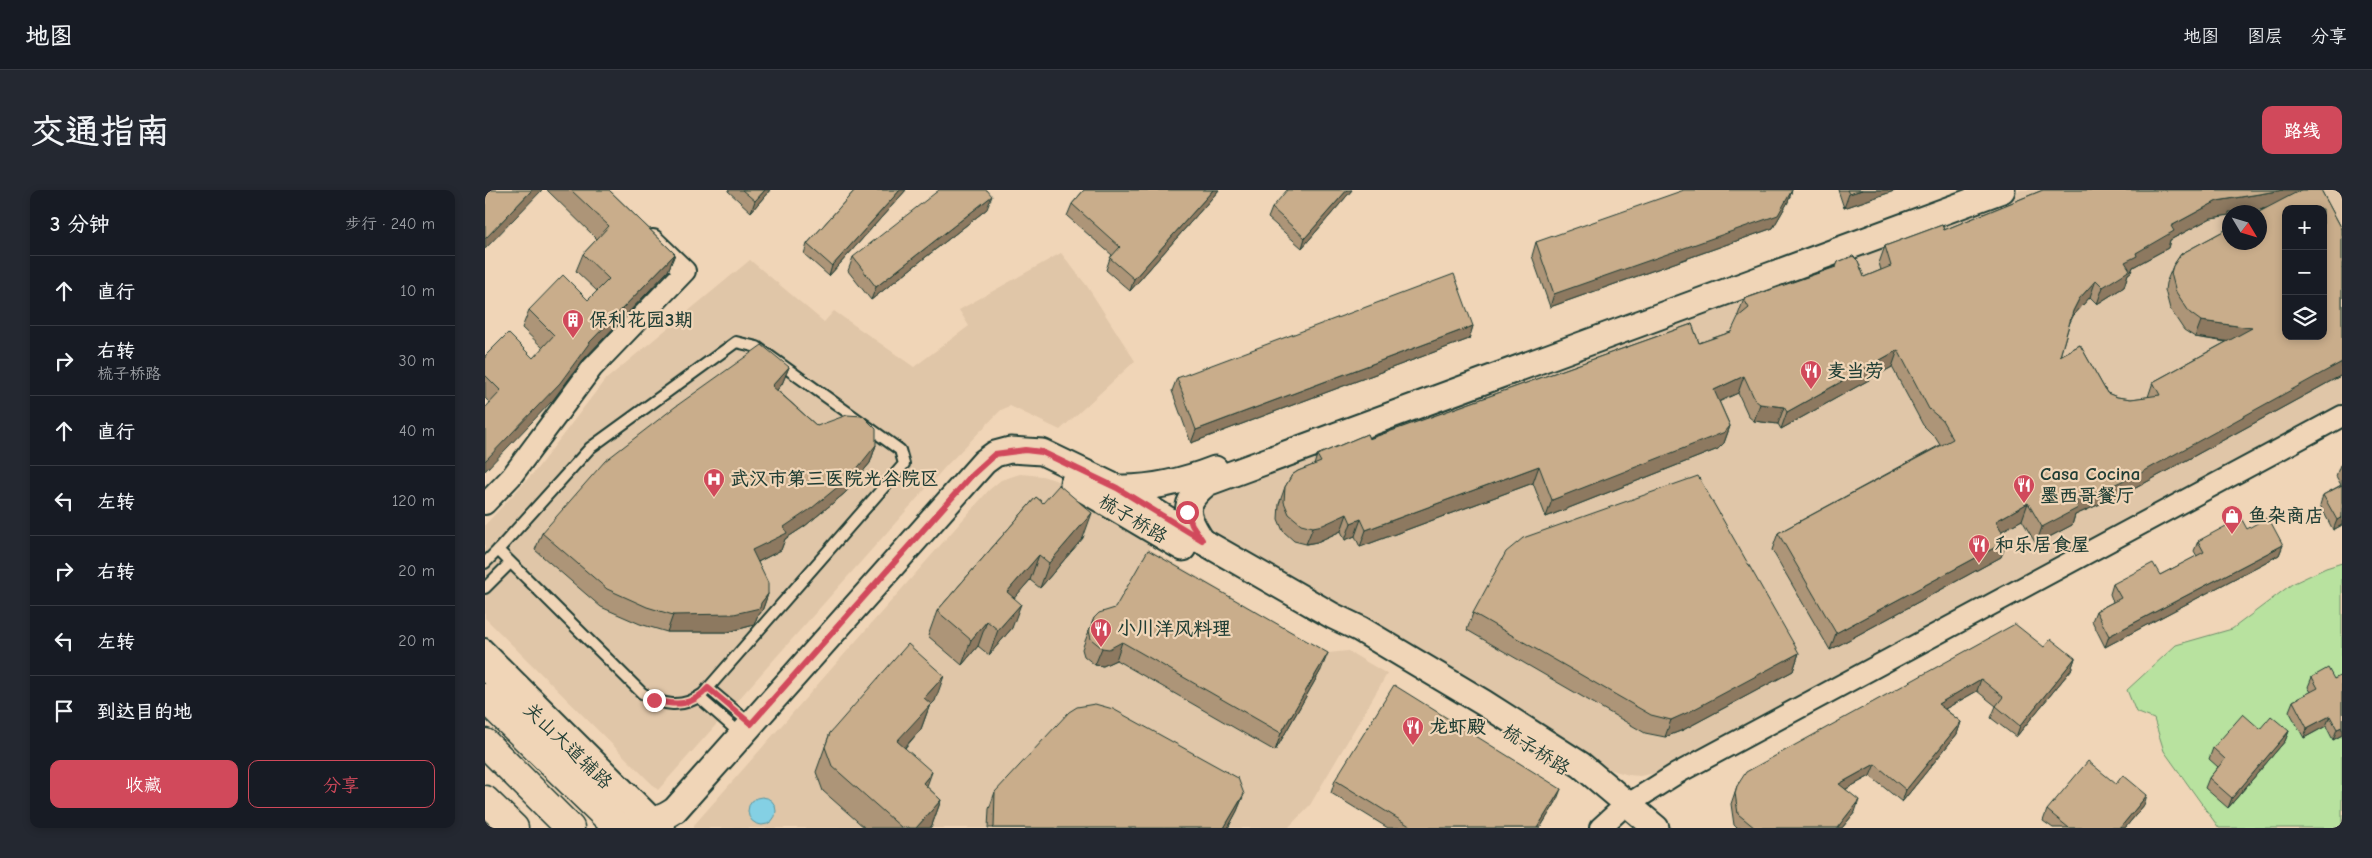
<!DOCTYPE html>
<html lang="zh">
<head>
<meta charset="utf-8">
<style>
  :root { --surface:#171b24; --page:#242831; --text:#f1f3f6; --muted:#9ea1a6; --line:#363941; --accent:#d1495b }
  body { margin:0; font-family:"Comic Neue","LXGW WenKai TC",sans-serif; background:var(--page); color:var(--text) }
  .controls { position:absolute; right:15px; top:15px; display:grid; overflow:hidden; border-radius:10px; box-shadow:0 2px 8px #0003 }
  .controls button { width:45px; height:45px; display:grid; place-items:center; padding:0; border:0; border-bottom:1px solid var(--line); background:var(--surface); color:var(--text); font:25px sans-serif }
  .compass { position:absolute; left:1737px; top:15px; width:45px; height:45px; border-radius:50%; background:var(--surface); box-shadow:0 2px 8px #0003; rotate:128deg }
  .stop { position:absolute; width:15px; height:15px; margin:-11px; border:4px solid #d1495b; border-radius:50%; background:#fff }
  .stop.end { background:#d1495b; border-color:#fff; box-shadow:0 1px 5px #0008 }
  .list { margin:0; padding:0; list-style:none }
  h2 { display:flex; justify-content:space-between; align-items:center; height:65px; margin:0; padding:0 20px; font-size:21px }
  h2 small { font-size:16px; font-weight:400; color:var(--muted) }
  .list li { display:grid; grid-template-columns:32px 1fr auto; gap:15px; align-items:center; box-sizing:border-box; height:70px; padding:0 20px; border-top:1px solid var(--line) }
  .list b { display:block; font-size:19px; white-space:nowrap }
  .list p { margin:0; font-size:16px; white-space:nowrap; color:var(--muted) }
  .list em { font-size:16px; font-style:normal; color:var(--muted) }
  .actions { display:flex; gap:10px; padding:15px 20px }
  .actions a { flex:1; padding:11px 0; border:1px solid var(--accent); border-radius:10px; text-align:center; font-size:18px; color:var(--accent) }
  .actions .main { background:var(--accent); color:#fff }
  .icon { flex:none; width:28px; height:28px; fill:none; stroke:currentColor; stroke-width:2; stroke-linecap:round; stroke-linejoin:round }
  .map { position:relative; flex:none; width:1857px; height:638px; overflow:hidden; border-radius:10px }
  header { display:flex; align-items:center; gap:30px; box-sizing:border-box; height:70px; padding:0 25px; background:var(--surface); border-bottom:1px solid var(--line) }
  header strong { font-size:24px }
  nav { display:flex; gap:28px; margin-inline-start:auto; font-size:18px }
  .intro { display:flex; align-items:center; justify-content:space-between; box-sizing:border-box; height:120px; padding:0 30px }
  h1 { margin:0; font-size:35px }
  .button { padding:12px 22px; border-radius:10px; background:var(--accent); color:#fff; font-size:18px; font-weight:700 }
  main { display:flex; gap:30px; padding:0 30px }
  aside { flex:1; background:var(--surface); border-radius:10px; box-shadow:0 2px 8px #0003 }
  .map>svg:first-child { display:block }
  .built { fill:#e0c6a8; fill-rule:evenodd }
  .green { fill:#b8e29f; stroke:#6c906a }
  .water { fill:#84d0e4; stroke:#5c959e }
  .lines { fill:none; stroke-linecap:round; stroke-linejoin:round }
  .service-casing { stroke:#1f3d34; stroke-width:14 }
  .minor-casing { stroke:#1f3d34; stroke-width:24 }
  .tertiary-casing { stroke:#1f3d34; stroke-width:29 }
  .secondary-casing { stroke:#1f3d34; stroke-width:31 }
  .primary-casing { stroke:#1f3d34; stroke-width:31 }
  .trunk-casing { stroke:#1f3d34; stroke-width:31 }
  .service { stroke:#f0d5b7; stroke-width:10 }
  .minor { stroke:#f0d5b7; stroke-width:20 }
  .tertiary { stroke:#f0d5b7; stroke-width:25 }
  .secondary { stroke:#f0d5b7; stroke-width:28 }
  .primary { stroke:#f0d5b7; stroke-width:28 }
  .trunk { stroke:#f0d5b7; stroke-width:28 }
  .wall { fill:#ad9578; stroke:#1f3d34; fill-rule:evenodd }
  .shaded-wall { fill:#8d7961; stroke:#1f3d34 }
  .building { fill:#c9ad8b; stroke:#1f3d34; fill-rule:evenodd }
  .route { stroke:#d1495b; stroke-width:6 }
  .labels { text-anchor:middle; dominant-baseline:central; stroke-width:4.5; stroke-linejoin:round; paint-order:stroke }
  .poi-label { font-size:19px; font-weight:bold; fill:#1f3d34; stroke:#f0d5b7; text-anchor:start }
  .street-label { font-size:19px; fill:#1f3d34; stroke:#f0d5b7 }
</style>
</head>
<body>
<header>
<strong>地图</strong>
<nav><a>地图</a><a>图层</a><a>分享</a></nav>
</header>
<div class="intro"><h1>交通指南</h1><a class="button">路线</a></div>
<main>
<aside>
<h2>3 分钟<small>步行 · 240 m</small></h2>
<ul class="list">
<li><svg class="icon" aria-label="ahead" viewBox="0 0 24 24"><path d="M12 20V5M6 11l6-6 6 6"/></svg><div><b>直行</b></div><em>10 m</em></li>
<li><svg class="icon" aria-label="right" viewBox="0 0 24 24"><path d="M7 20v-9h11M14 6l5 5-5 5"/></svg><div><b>右转</b><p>梳子桥路</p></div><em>30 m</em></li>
<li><svg class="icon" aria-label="ahead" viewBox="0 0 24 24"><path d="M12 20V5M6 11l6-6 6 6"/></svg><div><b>直行</b></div><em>40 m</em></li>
<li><svg class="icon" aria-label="left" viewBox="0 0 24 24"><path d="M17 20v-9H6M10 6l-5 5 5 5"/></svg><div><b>左转</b></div><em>120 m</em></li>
<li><svg class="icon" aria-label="right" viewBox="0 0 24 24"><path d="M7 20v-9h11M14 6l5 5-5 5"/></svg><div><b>右转</b></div><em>20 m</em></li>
<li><svg class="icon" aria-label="left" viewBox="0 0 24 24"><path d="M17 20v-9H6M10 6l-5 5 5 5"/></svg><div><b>左转</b></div><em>20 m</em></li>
<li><svg class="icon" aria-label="arrive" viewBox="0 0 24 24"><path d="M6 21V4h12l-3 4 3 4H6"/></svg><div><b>到达目的地</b></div></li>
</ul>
<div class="actions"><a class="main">收藏</a><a>分享</a></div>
</aside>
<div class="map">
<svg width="1857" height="638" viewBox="0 0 1857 638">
  <rect width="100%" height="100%" fill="#f0d5b7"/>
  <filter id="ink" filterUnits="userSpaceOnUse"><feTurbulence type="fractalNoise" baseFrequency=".02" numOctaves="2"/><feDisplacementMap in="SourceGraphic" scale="10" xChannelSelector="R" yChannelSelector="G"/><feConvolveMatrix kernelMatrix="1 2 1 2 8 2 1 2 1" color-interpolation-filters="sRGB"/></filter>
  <g filter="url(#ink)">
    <g class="built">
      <path d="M1535 0H1857V221L1182 581 1155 586 1144 585 1123 579 965 482 717 338 714 314 727 295ZM1801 19H1838V146H1801ZM1744 22H1774V52H1744Z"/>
      <polygon points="576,63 602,96 650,171 575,240 525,216 516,220 461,276 173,600 0,428 0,335 51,280 119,191 265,70 339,132 349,121 429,177 484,136 474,120"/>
      <polygon points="535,284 557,286 570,290 666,345 665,359 843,463 863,461 902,484 825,615 803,638 209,638 209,635 504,300 516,290"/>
    </g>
    <polygon class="green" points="1857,373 1857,638 1734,638 1679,561 1669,529 1651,522 1642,500 1691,455 1747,439 1807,394 1841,378"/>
    <circle class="water" cx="277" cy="621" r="14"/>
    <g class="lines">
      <g class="service-casing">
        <g id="service">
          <path d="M251 152 272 157 415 260 419 274 218 504C197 519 178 516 157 503L13 360 105 258Z"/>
          <polyline points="0,373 13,360"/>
          <polyline points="0,398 25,373"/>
          <polyline points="0,454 185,638"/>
          <polyline points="223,498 267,535"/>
          <polyline points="214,507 258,546"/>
        </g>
      </g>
      <g class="minor-casing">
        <g id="minor">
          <polyline points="0,314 26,287 107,178 200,81 168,50"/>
          <polyline points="1115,638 1137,618 1191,584 1857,226"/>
        </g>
      </g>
      <g class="tertiary-casing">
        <g id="tertiary">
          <polyline points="588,293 698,358"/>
          <path d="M632 298C665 299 699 291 730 279"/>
          <path d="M717 351C700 325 696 314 722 293L1517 0"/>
          <path d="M149 620C168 631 172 632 190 620L499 272 510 264 525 260 557 262 632 298 717 351 848 426 875 439 999 513 1096 575 1171 638"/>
        </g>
      </g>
      <g class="secondary-casing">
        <polyline id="secondary" points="0,474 167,638"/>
      </g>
      <g class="primary-casing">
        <g id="primary">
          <polyline points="0,553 85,638"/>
          <polyline points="0,610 29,638"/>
        </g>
      </g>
      <g class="trunk-casing">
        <polyline id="trunk" points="0,508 133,638"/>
      </g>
      <use href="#service" class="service"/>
      <use href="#minor" class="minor"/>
      <use href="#tertiary" class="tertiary"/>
      <use href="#secondary" class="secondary"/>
      <use href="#primary" class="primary"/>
      <use href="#trunk" class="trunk"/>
    </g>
    <g class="wall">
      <polygon points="62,0 124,0 190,64 183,81 98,170 68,210 5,213 0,208 0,166 48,168 58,158 37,138 44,120 103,110 112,101 91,81 98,64 112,49"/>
      <polygon points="243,0 285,0 266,22 243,1"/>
      <polygon points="370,0 421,0 344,86 319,64 322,54"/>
      <polygon points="599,0 734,0 645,101 621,80 625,68 627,65 582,26 587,14"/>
      <polygon points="867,0 817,58 783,28 787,18"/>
      <polygon points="1307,0 1303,12 1288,38 1065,117 1047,66 1051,52"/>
      <polygon points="1353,0 1412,0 1359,18"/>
      <path d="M1558 0H1836L1857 39V185L1647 300 1590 325 1587 335 1551 354 1537 330 1516 341 1522 351 1516 367 1345 460 1287 360 1293 343 1455 255 1450 247 1438 235 1407 177 1296 239 1293 234 1269 231 1264 227 1253 203 1234 211 1245 236 1239 253 1233 259 1061 327 1048 293 875 357 870 346 860 350 856 341 832 352 821 354 809 351 798 341 793 329 794 314 800 297 807 285 813 281 829 275 832 265 882 244 884 249 1207 134 1214 153 1246 142 1254 127 1253 125 1259 109 1351 77 1353 72 1368 66 1373 71 1379 87 1396 80 1394 73 1400 56 1457 35 1459 40ZM1781 19 1774 22V52H1744V38L1696 64 1688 76 1681 93 1680 100 1685 119 1699 140 1710 147 1741 152 1668 192 1663 207 1646 209 1632 207 1622 203 1595 155 1575 166 1585 132 1588 126 1605 107 1612 114 1639 97 1643 84 1646 82 1648 77 1683 58 1685 50 1726 28 1744 25V22H1759ZM1801 19H1838V146H1801Z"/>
      <polygon points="502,19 386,110 363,81 368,67"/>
      <polygon points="988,136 984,149 706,253 687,201 692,188"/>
      <polygon points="304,177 297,194 292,200 332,236 391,255 385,273 360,303 320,336 300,349 296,360 273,372 283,404 277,421 272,427 269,435 243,442 182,442 155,434 116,417 50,360 57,343"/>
      <polygon points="1857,274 1857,335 1848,340 1835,315 1838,305 1856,295 1851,286 1855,275"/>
      <polygon points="551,307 598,348 555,398 545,390 529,408 527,438 504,465 493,456 477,475 443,446 452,421"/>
      <polygon points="1762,339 1798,355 1794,365 1620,457 1607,431 1611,421 1628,412 1625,404 1628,394 1675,385 1712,366 1709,361 1713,351"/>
      <polygon points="988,423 1314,463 1308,481 1198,540 1180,547 1160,543 982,440"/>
      <polygon points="609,428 836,480 790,561 631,470 618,476 610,475 599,466 597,459"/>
      <polygon points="1559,457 1590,468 1586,480 1531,547 1506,528 1511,516 1492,501 1460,519 1476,532 1472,544 1417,612 1385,586 1361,599 1370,622 1357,638 1252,638 1249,635 1246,614 1252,596"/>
      <polygon points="1857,485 1857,545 1848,550 1841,536 1819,548 1804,521 1808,511 1826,502 1823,497 1827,487 1849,489"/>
      <polygon points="450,511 444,517 436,539 420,558 442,597 456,610 447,635 445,638 380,638 338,601 331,582 345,543"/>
      <polygon points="1775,539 1804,541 1800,551 1743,618 1720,598 1724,588 1733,577 1724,569 1728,558"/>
      <polygon points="850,590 1071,612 1055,638 903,638 846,603"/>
      <polygon points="1631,594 1659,615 1640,638 1568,638 1558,631 1562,620"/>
      <polygon points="510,602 759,604 752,621 743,638 503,638 504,619"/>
    </g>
    <g class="shaded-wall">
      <polygon points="47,0 57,0 0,59 0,49"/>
      <polygon points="280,0 285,0 266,22 270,11"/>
      <polygon points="415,0 421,0 344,86 347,76"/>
      <polygon points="728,0 734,0 645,101 649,89"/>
      <polygon points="862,0 867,0 817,58 820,48"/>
      <polygon points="1307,0 1303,12 1288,38 1065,117 1069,104"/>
      <polygon points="1377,0 1412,0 1359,18 1364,4"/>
      <polygon points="1798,0 1822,0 1818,12 1759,22 1744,22 1744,25 1726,28 1685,50 1683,58 1648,77 1646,82 1643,84 1639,97 1612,114 1618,97 1640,72 1651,63 1686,36 1732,11"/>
      <polygon points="507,6 502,19 386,110 391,97"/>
      <polygon points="190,64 183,81 98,170 68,210 0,281 0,271 105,152"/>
      <polygon points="1611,90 1605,107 1588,126 1582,138 1588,121 1594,109"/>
      <polygon points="1716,131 1767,138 1761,154 1710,147"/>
      <polygon points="988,136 984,149 706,253 711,240"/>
      <polygon points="1413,160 1407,177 1296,239 1302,222"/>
      <polygon points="1857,172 1857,185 1647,300 1590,325 1587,335 1551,354 1557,337 1590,311"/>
      <polygon points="304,177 297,194 281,213 287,196"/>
      <polygon points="1259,186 1253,203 1223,217 1229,200"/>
      <polygon points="1275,214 1299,217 1293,234 1269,231"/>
      <polygon points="1245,236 1239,253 1233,259 1061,327 1067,310"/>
      <polygon points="391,255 385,273 360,303 320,336 300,349 296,360 261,378 267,360 299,337"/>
      <polygon points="1054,276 1048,293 875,357 881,340"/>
      <polygon points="1543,313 1537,330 1504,348 1511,331"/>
      <polygon points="607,323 598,348 555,398 564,373"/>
      <polygon points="862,324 856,341 832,352 821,354 828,337"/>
      <polygon points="1857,327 1857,335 1848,340 1852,330"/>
      <polygon points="876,329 870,346 860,350 866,333"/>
      <polygon points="1522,351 1516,367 1345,460 1351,443"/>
      <polygon points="1798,355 1794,365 1620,457 1624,446"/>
      <polygon points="554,365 545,390 513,427 522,402"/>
      <polygon points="283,404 277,421 272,427 269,435 243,442 182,442 188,425 276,413"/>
      <polygon points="536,414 527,438 504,465 513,440"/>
      <polygon points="502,431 493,456 477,475 486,450"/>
      <polygon points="637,452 631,470 618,476 610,475 617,458"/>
      <polygon points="843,463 836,480 790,561 796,543"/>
      <polygon points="1314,463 1308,481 1198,540 1180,547 1186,530"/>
      <polygon points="1590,468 1586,480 1531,547 1535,536"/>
      <polygon points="459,486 450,511 444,517 436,539 403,576 412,551 439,508"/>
      <polygon points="1496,489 1492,501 1449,525 1453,514"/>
      <polygon points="1845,526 1841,536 1819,548 1822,538"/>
      <polygon points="1476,532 1472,544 1417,612 1421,600"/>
      <polygon points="1857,537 1857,545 1848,550 1852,539"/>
      <polygon points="1804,541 1800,551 1743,618 1747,608"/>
      <polygon points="1390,574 1385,586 1350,605 1354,594"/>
      <polygon points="447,582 438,607 438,593"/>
      <polygon points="1076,599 1071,612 1055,638 1052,638"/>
      <polygon points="759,604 752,621 743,638 739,638"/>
      <polygon points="1662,605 1659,615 1640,638 1635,638"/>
      <polygon points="456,610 447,635 445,638 431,638"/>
      <polygon points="1374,610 1370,622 1357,638 1352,638"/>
    </g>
    <g class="building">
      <polygon points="0,0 47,0 0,49"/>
      <polygon points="86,0 124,0 190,64 105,152 75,193 0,271 0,218 16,201 0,185 0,166 23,143 48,168 69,145 44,120 78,85 103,110 124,89 98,64 124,36"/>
      <polygon points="257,0 280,0 270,11"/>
      <polygon points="370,0 415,0 347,76 322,54"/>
      <polygon points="454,0 502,0 507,6 391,97 368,67"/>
      <polygon points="599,0 728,0 649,89 625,68 635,57 587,14"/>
      <polygon points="802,0 862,0 820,48 787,18"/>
      <polygon points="1199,0 1307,0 1293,25 1069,104 1051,52"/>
      <polygon points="1362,0 1377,0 1364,4"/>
      <path d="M1558 0H1798L1732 11 1686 36 1689 41 1651 63 1652 66 1640 72 1645 80 1618 97 1611 90 1594 109 1588 121 1575 166 1595 155 1622 203 1632 207 1646 209 1675 205 1668 192 1767 138 1716 131 1705 123 1691 102 1686 83 1688 76 1696 64 1744 38V52H1774V22L1816 0H1836L1857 39V172L1654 284 1590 311 1593 318 1557 337 1543 313 1511 331 1522 351 1351 443 1293 343 1468 249 1457 230 1444 219 1413 160 1302 222 1299 217 1275 214 1270 210 1259 186 1229 200 1245 236 1240 242 1067 310 1054 276 881 340 876 329 866 333 862 324 838 335 828 337 816 334 804 324 799 312 800 297 807 285 813 281 836 272 832 265 882 244 884 249 1207 134 1214 153 1246 142 1253 127 1264 118 1259 109 1351 77 1353 72 1368 66 1373 71 1379 87 1406 76 1400 56 1457 35 1459 40ZM1801 19H1838V146H1801Z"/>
      <polygon points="969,84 988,136 711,240 692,188"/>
      <polygon points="277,155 304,177 287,196 332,236 362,225 378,226 391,239 391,255 366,286 327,318 299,337 302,343 267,360 283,393 283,404 276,413 275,418 249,424 188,425 162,417 122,399 57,343 120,271 190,217"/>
      <polygon points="1213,286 1314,463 1204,522 1186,530 1166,525 988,423 1021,362 1038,348"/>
      <polygon points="574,295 607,323 564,373 554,365 522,402 536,414 513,440 502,431 486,450 452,421 551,307 558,313"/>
      <polygon points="1857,295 1857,327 1852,330 1838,305"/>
      <polygon points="1783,327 1798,355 1624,446 1611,421 1636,408 1628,394 1668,373 1675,385 1719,362 1713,351 1756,328 1762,339"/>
      <polygon points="663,360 843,463 796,543 637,452 624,459 617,458 606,449 604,441 609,428 614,423 630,418"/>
      <polygon points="1530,434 1559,457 1566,449 1590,468 1535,536 1511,516 1518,507 1496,489 1453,514 1476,532 1421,600 1390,574 1354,594 1374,610 1352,638 1270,638 1253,624 1250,603 1252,596 1261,582"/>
      <polygon points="423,454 459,486 439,508 446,514 412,551 447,582 438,593 456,610 431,638 417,638 347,576 340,557 345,543"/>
      <polygon points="1843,478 1849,489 1857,485 1857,537 1852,539 1845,526 1822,538 1808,511 1833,498 1827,487"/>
      <polygon points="909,495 1076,599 1052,638 928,638 850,590"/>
      <polygon points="610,514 628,519 753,588 759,604 739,638 508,638 509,637 510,602 584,522 592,517"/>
      <polygon points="1758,524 1775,539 1786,526 1804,541 1747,608 1724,588 1740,569 1728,558"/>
      <polygon points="1603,571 1631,594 1638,585 1662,605 1635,638 1584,638 1562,620"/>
    </g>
  </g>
  <g class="lines" filter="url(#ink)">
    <path class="route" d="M169 510C192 516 207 516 223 498L266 534 487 285 510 264 540 260 557 262 632 298 717 350 707 335 702 322"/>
  </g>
  <defs>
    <g id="building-pin" transform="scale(1.125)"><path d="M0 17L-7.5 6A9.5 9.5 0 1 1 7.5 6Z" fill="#d1495b" stroke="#f0d5b7"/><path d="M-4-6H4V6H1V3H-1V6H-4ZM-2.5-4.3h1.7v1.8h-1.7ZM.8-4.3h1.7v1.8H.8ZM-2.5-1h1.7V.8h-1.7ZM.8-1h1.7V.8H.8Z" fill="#fff"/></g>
    <g id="restaurant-pin" transform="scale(1.125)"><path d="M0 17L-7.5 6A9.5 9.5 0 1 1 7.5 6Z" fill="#d1495b" stroke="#f0d5b7"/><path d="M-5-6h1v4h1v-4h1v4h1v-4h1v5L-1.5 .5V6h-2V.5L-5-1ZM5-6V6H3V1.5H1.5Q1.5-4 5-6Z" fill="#fff"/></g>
    <g id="hospital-pin" transform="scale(1.125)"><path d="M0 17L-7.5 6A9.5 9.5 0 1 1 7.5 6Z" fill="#d1495b" stroke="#f0d5b7"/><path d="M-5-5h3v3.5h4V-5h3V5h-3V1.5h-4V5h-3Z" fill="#fff"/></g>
    <g id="shop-pin" transform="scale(1.125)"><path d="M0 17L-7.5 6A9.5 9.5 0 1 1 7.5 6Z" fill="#d1495b" stroke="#f0d5b7"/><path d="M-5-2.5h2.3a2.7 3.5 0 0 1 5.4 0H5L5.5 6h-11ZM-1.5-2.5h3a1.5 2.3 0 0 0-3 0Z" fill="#fff"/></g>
  </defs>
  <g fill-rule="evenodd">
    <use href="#building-pin" x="88" y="130"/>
    <use href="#restaurant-pin" x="1326" y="181"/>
    <use href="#hospital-pin" x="229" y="289"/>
    <use href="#restaurant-pin" x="1539" y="295"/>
    <use href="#shop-pin" x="1747" y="326"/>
    <use href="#restaurant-pin" x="1494" y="355"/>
    <use href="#restaurant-pin" x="616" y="439"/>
    <use href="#restaurant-pin" x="928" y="537"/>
  </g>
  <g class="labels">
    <g class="poi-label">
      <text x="104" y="130">保利花园3期</text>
      <text x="1342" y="181">麦当劳</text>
      <text x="1555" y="284">Casa Cocina<tspan x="1555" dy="22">墨西哥餐厅</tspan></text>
      <text x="245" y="289">武汉市第三医院光谷院区</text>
      <text x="1763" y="326">鱼杂商店</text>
      <text x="1510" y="355">和乐居食屋</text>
      <text x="632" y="439">小川洋风料理</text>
      <text x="944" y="537">龙虾殿</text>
    </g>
    <g class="street-label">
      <text transform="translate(648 329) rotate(31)">梳子桥路</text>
      <text transform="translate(83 556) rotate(44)">关山大道辅路</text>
      <text transform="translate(1051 560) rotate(33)">梳子桥路</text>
    </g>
  </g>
</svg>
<div class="controls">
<button>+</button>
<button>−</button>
<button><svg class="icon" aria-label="layers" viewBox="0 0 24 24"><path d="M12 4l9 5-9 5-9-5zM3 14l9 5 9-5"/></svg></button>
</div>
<svg class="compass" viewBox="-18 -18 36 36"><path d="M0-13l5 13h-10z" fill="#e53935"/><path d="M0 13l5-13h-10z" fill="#9ea1a6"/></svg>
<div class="stop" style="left:702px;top:322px"></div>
<div class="stop end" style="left:169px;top:510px"></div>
</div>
</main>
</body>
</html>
